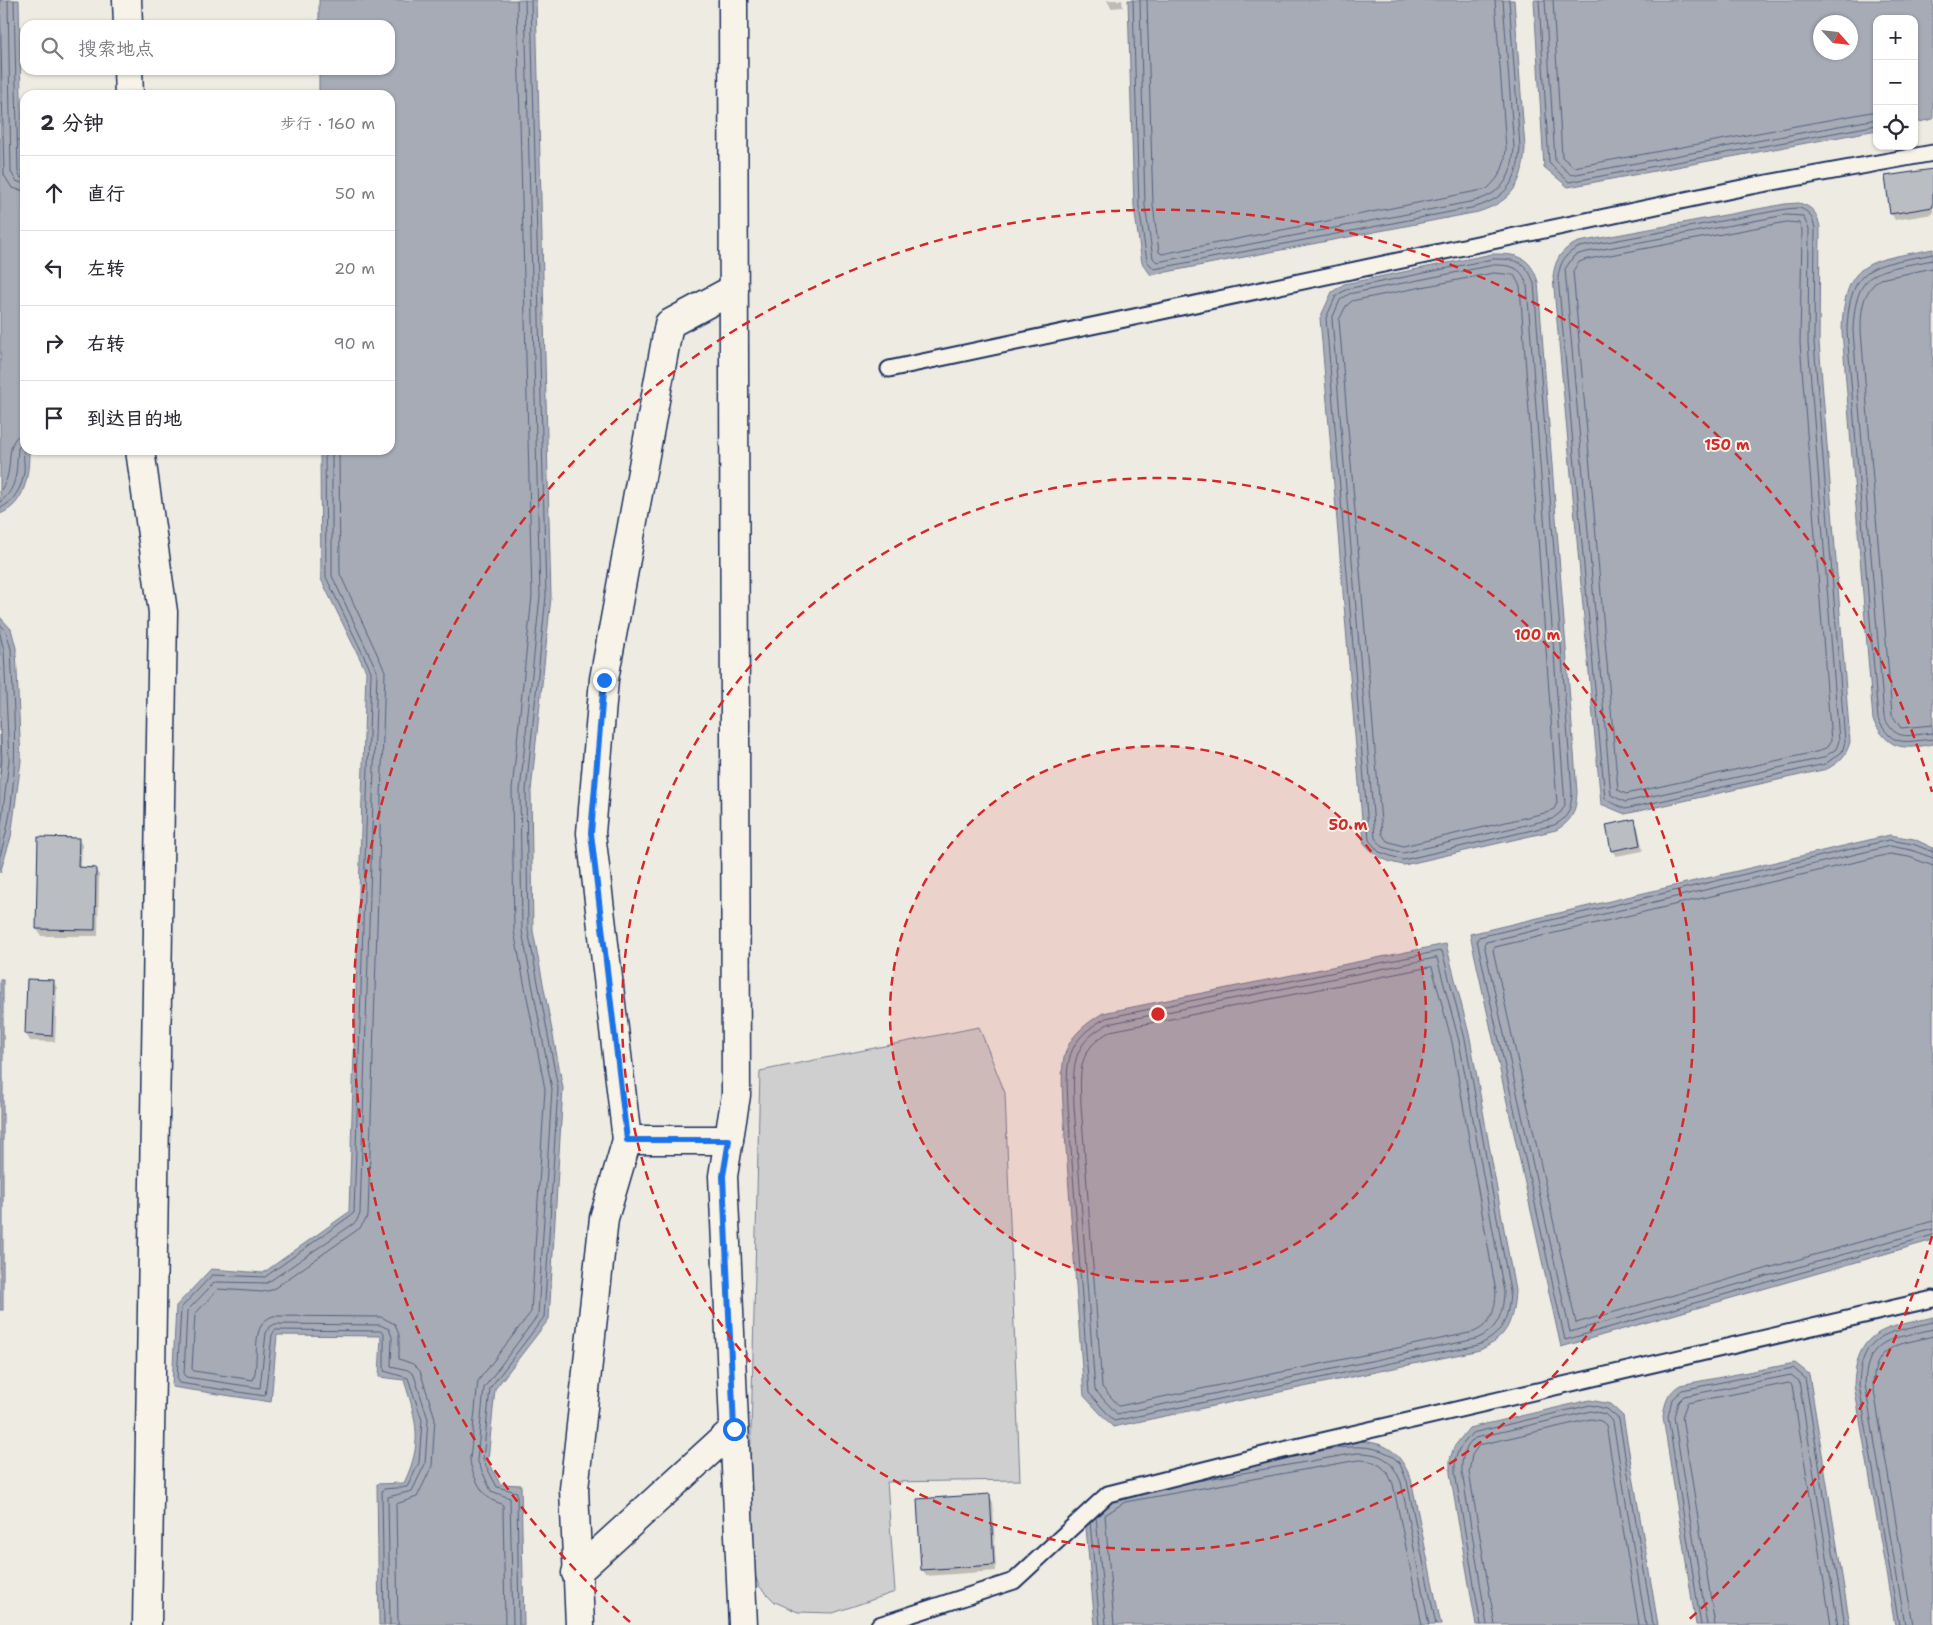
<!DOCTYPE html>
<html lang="zh">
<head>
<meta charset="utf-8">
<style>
  :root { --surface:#fff; --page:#f2f2f3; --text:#2b2b33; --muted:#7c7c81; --line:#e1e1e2 }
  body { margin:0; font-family:"Shantell Sans","LXGW WenKai TC",sans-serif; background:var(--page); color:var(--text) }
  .controls { position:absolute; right:15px; top:15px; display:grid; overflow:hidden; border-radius:10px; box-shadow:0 1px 4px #0004 }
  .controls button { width:45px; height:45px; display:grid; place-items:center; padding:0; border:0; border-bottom:1px solid var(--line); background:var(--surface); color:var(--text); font:25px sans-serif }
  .compass { position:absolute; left:1813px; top:15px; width:45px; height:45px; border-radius:50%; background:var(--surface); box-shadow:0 1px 4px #0004; rotate:117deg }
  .stop { position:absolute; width:15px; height:15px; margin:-11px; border:4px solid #1a73e8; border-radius:50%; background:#fff }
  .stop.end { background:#1a73e8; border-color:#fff; box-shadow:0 1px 5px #0008 }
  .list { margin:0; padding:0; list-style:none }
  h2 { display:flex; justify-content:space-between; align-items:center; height:65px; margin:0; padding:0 20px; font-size:21px }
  h2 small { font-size:16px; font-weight:400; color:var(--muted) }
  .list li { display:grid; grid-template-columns:32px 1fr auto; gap:15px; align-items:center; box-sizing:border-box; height:75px; padding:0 20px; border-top:1px solid var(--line) }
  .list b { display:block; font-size:19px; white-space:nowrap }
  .list em { font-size:16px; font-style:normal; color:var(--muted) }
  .icon { flex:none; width:28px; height:28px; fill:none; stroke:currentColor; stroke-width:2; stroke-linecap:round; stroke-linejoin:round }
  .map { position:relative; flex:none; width:1933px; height:1625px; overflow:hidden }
  .search { position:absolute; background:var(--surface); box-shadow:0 1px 4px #0004; left:20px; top:20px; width:375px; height:55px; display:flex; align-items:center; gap:12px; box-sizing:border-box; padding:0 18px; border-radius:15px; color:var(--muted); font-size:19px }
  .panel { position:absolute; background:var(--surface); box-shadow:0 1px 4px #0004; left:20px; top:90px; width:375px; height:365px; border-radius:15px }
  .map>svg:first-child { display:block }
  .green { fill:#cfcfcf; stroke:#757f96 }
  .water { fill:#a6abb5; stroke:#6e7992; fill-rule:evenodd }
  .shadow { fill:#0003 }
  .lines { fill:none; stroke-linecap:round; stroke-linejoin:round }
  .shore { stroke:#536181; stroke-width:1 }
  .building { fill:#babdc2; stroke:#1b2f5e }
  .lane-casing { stroke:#1b2f5e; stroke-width:19 }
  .street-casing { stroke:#1b2f5e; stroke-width:31 }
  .lane { stroke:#f7f3e8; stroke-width:15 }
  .street { stroke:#f7f3e8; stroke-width:28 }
  .route { stroke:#1a73e8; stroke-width:6 }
  .ring { fill:none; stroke:#d62828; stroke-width:2.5; stroke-dasharray:9 6 }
  .centre { fill:#d62828; stroke:#f7f3e8; stroke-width:2.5 }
  .ring-label { font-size:15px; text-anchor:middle; font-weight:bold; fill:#d62828; stroke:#f7f3e8; stroke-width:4; stroke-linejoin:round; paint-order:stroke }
</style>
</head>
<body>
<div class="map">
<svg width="1933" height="1625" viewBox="0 0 1933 1625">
  <rect width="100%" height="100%" fill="#eeebe2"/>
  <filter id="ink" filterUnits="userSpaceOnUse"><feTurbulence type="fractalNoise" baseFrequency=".02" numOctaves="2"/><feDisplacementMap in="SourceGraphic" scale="10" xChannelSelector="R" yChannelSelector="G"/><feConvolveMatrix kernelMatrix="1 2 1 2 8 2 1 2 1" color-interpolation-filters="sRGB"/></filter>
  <g filter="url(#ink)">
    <polygon class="green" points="979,1027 1005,1093 1020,1480 887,1482 895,1592 833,1613 798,1612 775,1602 759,1586 748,1557 760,1071"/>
    <g class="water">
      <path d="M0 0H19L25 287V450H29C29 474 26 504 0 514Z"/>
      <path d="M319 0H536L551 597 531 791 533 931 563 1088 549 1319 495 1389 488 1460 500 1484 521 1485 524 1625H379L377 1484 404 1483C423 1444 417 1421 404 1380L379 1377 381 1336 277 1335 271 1402 172 1387 176 1306 211 1269 263 1273 349 1212 366 671 321 579 320 450H390V95H319V70H390V25H319Z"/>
      <path d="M1128 0H1514L1525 148C1523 183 1513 201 1478 212L1151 275 1142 263 1134 207Z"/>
      <path d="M1534 0H1933V119L1914 123V19H1877V130L1568 187 1544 167ZM1820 22H1850V52H1820Z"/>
      <path d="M1799 203C1813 207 1817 213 1820 227L1819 342 1850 742C1846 756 1840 762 1827 769L1625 814 1601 804 1553 277C1555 259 1562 248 1579 242L1785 204Z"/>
      <path d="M1933 249V744C1902 750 1889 750 1873 720L1842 331C1844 257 1871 262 1933 249Z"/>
      <path d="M1492 254C1518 254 1530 256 1538 282L1577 792C1576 810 1573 821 1556 830L1404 865C1386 862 1376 857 1364 843L1320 318 1332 292 1344 284Z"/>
      <polygon points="0,617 11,629 16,648 21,761 11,837 0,873"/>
      <polygon points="1890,835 1914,839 1933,848 1933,1240 1561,1347 1470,934"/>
      <path d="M1446 944 1470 1038 1515 1291C1513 1321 1508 1337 1480 1350L1113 1427 1084 1396 1063 1106C1061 1058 1059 1040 1103 1013Z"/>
      <rect x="0" y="980" width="3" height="330"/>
      <path d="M1933 1317V1625H1895L1854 1385C1857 1327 1886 1329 1933 1317Z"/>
      <path d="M1795 1363 1809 1374 1850 1625H1696L1663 1417C1665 1403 1667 1393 1680 1385Z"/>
      <polygon points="1590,1400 1610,1404 1623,1416 1658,1625 1476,1625 1450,1473 1450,1459 1454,1447 1469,1428"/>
      <path d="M1356 1441C1387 1442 1399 1451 1411 1479L1441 1625H1095L1084 1506 1117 1484Z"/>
    </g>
    <g class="shadow">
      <polygon points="1107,0 1122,0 1123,7 1111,8"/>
      <polygon points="1933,170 1933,214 1895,220 1891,213"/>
      <polygon points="1634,821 1638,827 1643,851 1616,856 1612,850"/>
      <polygon points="39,838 78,839 82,845 81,869 95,869 99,875 98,936 41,936 37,929"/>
      <polygon points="29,980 53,981 57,988 55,1042 30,1041 26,1034"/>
      <polygon points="989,1495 993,1502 996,1571 926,1576 922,1569"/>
    </g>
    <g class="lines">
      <g class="shore">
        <polyline points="0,0 4,175 12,188 25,191"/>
        <polyline points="8,0 11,172 16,181 25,184"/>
        <polyline points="14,0 18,172 20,177 25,178"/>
        <path d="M1133 0 1139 207 1147 261 1154 269 1476 207C1508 197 1518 180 1520 147L1509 0"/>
        <path d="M1140 0 1145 206 1153 258 1157 262 1475 201C1504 192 1512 177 1514 148L1503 0"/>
        <path d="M1147 0 1153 205 1159 252 1162 254 1487 189C1501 176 1505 166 1506 148L1495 0"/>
        <polyline points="1539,0 1549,163 1569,182 1877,125"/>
        <polyline points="1545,0 1555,160 1571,175 1877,119"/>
        <polyline points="1553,0 1562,157 1574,167 1877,111"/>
        <path d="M1799 208C1810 211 1812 217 1815 228L1814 342 1845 742 1842 752 1825 764 1625 809 1605 799 1558 277C1560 262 1566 252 1580 247L1786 209Z"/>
        <polygon points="1786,215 1803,216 1809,229 1808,343 1839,741 1836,749 1823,758 1625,802 1611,795 1565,269 1574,256 1582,253"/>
        <polygon points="1787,222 1799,223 1802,230 1800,343 1831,741 1827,747 1820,751 1626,794 1618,790 1573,271 1578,263 1584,260"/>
        <path d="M1933 254C1875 266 1849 262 1847 331L1878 719C1893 749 1905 741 1933 739"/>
        <path d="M1493 259C1515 259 1526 260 1534 283L1572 792C1571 808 1569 818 1554 825L1403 860 1379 852 1369 840 1326 318 1336 296 1347 289Z"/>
        <path d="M1933 260C1879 271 1855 266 1853 331L1884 717C1897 744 1909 734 1933 733"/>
        <path d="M1494 265C1511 265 1522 267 1527 285L1565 805 1561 812 1552 819 1403 853 1383 847 1375 838 1332 319 1340 300 1349 294Z"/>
        <path d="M1933 268 1880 279C1862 292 1861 310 1861 331L1892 715 1901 728 1933 725"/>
        <polygon points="1494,273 1514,275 1520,286 1557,803 1554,809 1549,812 1403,846 1387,841 1382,834 1339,320 1346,306 1352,301"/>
        <polyline points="325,450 326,577 371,671 354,1213 265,1277 212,1275 181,1308 177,1380 179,1383 265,1396 272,1335 275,1330 380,1331 384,1333 384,1371 408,1378 422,1420 419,1463 407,1487 384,1489 382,1491 384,1625"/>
        <polyline points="332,450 332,576 377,671 360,1214 356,1222 267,1283 215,1282 187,1311 184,1375 186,1377 260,1388 266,1333 270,1327 275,1324 380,1325 389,1329 392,1337 391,1366 408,1370 414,1375 428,1419 425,1464 412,1491 388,1497 390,1625"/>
        <path d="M339 450 340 574 385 671 368 1216 360 1228 272 1290 262 1292 218 1289 195 1314 192 1369 194 1371 253 1380C261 1360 248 1325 273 1316L381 1317 395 1324 399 1335V1359L413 1364 420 1371 435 1418 432 1466 417 1497 396 1504 398 1625"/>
        <path d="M0 491C18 470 0 441 25 432"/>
        <path d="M0 502C19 488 16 468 18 448L25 440"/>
        <path d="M0 508C13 504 23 485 24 472 25 464 22 455 25 447"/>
        <path d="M0 624 6 631 11 649C14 718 21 789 0 856"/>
        <polyline points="0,634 4,650 9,760 0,835"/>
        <polyline points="0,721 2,760 0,774"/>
        <polyline points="1933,852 1913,844 1889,840 1479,937 1477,940 1565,1340 1933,1235"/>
        <polyline points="1933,858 1911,850 1890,846 1486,942 1484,944 1570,1332 1933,1229"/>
        <polyline points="1933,866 1909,857 1890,854 1495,947 1493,950 1576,1323 1933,1221"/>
        <path d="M1442 951 1465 1039 1510 1291C1509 1317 1503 1335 1478 1345L1114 1421 1089 1393 1068 1106C1066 1063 1064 1041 1106 1018Z"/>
        <path d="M1437 958 1459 1041 1504 1292C1503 1314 1498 1330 1476 1339L1117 1414 1095 1390 1074 1106C1073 1067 1070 1044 1108 1024Z"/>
        <path d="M1432 967 1452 1042 1496 1292C1495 1310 1492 1324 1474 1332L1119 1406 1102 1387 1081 1105C1080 1071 1077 1049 1111 1031Z"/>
        <path d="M1278 1460C1312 1454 1374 1432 1399 1463 1402 1467 1404 1475 1407 1481L1436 1625"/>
        <path d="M1191 1482 1357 1453C1382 1453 1391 1459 1401 1482L1429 1625"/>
        <polyline points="1096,1517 1106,1625"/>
        <polyline points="1090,1522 1100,1625"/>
        <path d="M505 1625 503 1505C499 1502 493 1502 489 1498 480 1491 470 1470 470 1459L478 1381 531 1312 545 1089 514 931 512 790 532 596 517 0"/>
        <polyline points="513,1625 510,1498 491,1491 477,1460 484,1388 538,1315 552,1089 522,931 520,791 540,596 525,0"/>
        <polyline points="519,1625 517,1492 497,1487 483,1460 490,1388 544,1317 558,1088 528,930 526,791 546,596 531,0"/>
        <path d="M1114 1625 1105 1515 1125 1502 1358 1460C1377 1460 1386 1467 1393 1484L1422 1625"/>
        <polyline points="1481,1625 1455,1473 1455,1460 1459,1449 1472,1433 1590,1405 1607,1409 1619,1419 1653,1625"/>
        <path d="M1487 1625 1462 1472C1461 1458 1465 1447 1475 1438L1591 1411 1605 1414 1613 1422 1646 1625"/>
        <polyline points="1495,1625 1469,1472 1472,1455 1479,1445 1591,1419 1601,1421 1606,1425 1639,1625"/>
        <polyline points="1701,1625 1668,1417 1672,1399 1682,1390 1793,1368 1805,1378 1845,1625"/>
        <polyline points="1707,1625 1674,1417 1678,1402 1684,1396 1791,1375 1799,1381 1838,1625"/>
        <polyline points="1715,1625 1682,1417 1687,1403 1789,1383 1792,1385 1831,1625"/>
        <path d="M1899 1625 1859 1385C1861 1331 1890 1333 1933 1322"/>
        <path d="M1905 1625 1865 1384C1867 1336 1894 1339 1933 1329"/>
        <path d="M1913 1625 1873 1384C1875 1343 1900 1345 1933 1336"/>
      </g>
    </g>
    <g class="building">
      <polygon points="1933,169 1933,207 1890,214 1885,176"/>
      <polygon points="1635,819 1640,845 1611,851 1606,825"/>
      <polygon points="38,837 79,838 78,867 96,868 95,930 36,929"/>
      <polygon points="27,979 54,980 52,1036 25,1034"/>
      <polygon points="990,1494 994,1565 921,1570 917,1499"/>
    </g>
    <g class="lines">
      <g class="lane-casing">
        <g id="lane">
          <polyline points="889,369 1751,186 1933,153"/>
          <polyline points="879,1625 1014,1581 1108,1494 1279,1451 1933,1299"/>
        </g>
      </g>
      <g class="street-casing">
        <g id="street">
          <polyline points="127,0 128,25"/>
          <polyline points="733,0 736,1095 723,1176 743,1625"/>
          <polyline points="128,70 129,95"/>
          <polyline points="140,450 163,612 147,1625"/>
          <polyline points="627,1140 729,1140"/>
          <polyline points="576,1573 734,1429"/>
          <polyline points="580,1625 574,1489 604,1218 627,1140 591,833 604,679 669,324 734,289"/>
        </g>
      </g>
      <use href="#lane" class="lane"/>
      <use href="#street" class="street"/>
    </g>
  </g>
  <g class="lines" filter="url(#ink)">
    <polyline class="route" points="604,680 591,833 627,1140 729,1140 723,1176 734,1429"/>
  </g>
  <circle cx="1158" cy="1014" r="268" fill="#d62828" fill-opacity=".12"/>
  <g class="ring">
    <circle cx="1158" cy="1014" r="268"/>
    <circle cx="1158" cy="1014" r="536"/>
    <path d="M1932 1236A805 805 0 0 1 1686 1622M630 1622A805 805 0 1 1 1932 792"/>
  </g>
  <circle cx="1158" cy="1014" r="8" class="centre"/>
  <g class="ring-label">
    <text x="1727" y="450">150 m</text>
    <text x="1537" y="640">100 m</text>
    <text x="1348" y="830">50 m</text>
  </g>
</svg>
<div class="controls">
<button>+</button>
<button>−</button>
<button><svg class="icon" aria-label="locate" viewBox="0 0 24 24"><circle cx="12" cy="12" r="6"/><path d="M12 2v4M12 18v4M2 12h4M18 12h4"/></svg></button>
</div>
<svg class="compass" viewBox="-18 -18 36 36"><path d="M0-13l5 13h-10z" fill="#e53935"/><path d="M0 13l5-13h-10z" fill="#7c7c81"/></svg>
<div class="stop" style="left:734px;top:1429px"></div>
<div class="stop end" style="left:604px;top:680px"></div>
<div class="search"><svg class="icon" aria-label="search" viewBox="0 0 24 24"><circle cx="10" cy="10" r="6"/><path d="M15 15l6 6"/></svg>搜索地点</div>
<section class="panel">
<h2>2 分钟<small>步行 · 160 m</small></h2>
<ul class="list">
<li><svg class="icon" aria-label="ahead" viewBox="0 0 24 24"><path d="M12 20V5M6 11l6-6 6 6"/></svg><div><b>直行</b></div><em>50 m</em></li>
<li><svg class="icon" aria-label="left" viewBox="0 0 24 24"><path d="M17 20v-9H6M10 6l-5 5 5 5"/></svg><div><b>左转</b></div><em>20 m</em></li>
<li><svg class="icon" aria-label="right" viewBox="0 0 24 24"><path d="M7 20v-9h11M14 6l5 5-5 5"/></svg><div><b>右转</b></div><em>90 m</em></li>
<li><svg class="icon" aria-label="arrive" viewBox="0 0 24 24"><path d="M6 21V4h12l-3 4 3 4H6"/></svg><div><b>到达目的地</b></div></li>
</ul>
</section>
</div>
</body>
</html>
